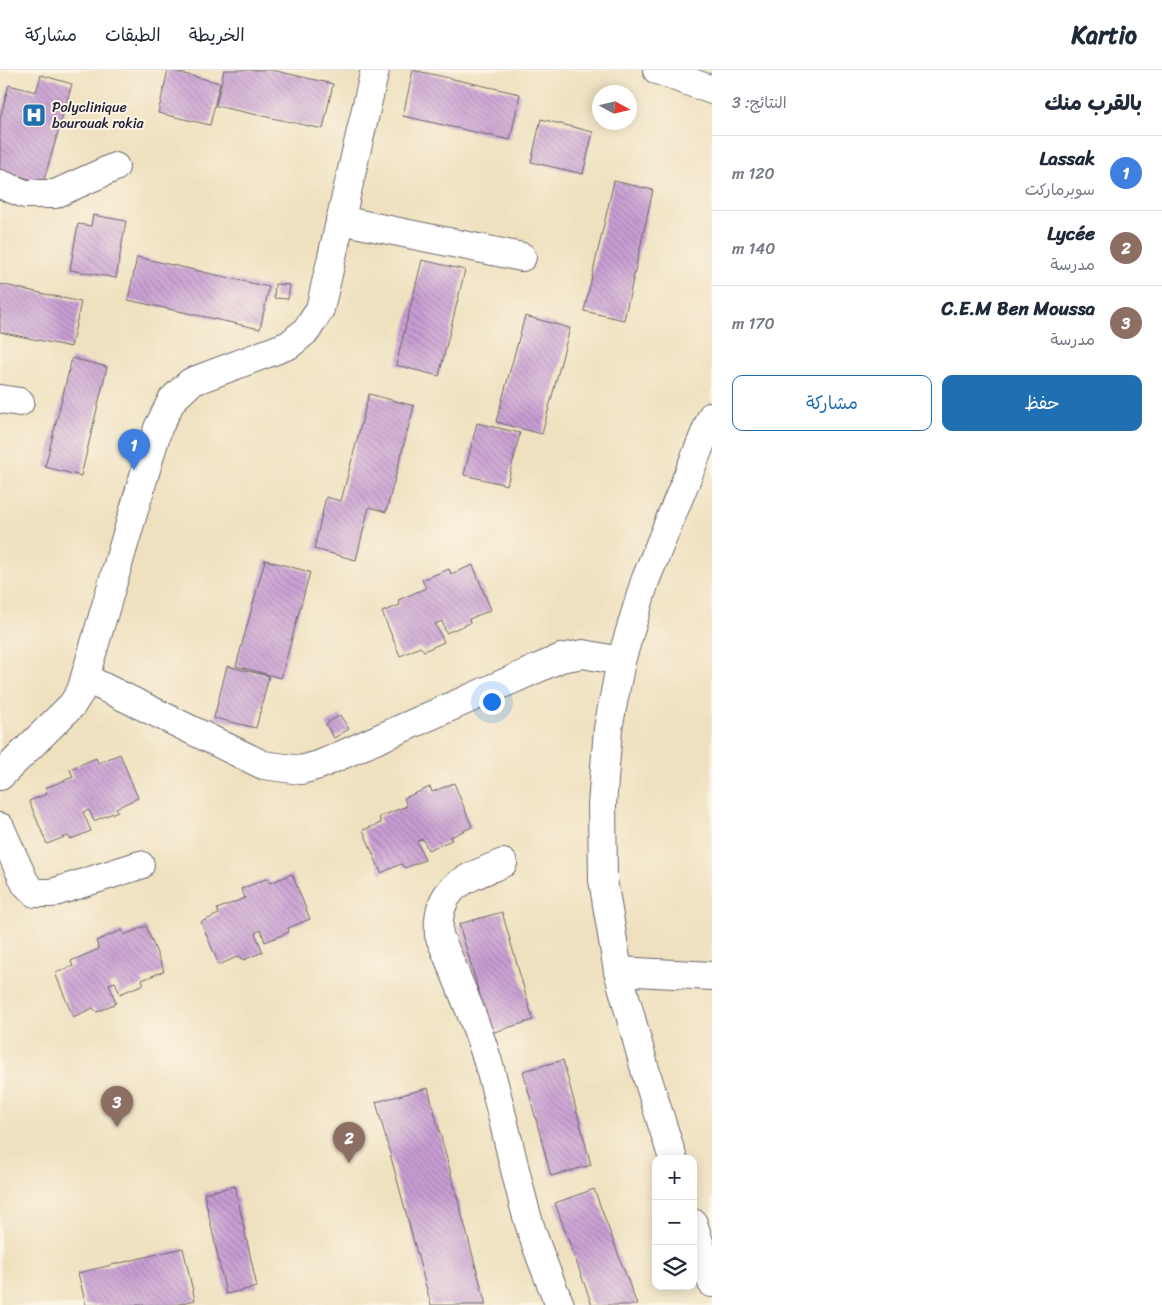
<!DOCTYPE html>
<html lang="ar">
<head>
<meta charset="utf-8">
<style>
  :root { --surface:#fff; --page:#f6f6f7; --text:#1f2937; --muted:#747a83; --line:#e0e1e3; --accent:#1f6fb2 }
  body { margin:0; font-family:Sriracha,"Playpen Sans Arabic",sans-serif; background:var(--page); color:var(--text); direction:rtl }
  .controls { position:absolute; right:15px; bottom:15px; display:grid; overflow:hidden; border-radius:10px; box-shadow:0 2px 12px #0003 }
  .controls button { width:45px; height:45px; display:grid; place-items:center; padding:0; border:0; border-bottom:1px solid var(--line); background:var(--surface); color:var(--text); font:25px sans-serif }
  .compass { position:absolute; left:592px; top:15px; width:45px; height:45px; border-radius:50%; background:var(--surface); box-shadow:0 2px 12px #0003; rotate:98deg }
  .you { position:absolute; left:491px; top:631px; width:18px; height:18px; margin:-12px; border:4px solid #fff; border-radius:50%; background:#1a73e8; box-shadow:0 0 0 8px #1a73e833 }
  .badge { display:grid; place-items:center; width:32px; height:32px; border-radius:50%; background:var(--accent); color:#fff; font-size:16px; font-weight:700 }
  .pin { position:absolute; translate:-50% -41px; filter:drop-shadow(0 1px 2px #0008) }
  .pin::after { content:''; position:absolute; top:26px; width:18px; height:15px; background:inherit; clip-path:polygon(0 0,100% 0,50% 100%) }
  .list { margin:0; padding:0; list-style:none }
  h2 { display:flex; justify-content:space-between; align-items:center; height:65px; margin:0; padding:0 20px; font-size:21px }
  h2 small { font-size:16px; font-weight:400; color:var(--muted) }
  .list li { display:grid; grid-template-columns:32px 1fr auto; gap:15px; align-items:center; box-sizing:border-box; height:75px; padding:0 20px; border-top:1px solid var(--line) }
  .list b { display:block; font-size:19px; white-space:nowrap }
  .list p { margin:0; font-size:16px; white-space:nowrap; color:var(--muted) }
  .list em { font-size:16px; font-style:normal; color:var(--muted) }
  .actions { display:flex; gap:10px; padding:15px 20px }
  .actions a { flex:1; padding:11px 0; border:1px solid var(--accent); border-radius:10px; text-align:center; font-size:18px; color:var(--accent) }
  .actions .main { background:var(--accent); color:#fff }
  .icon { flex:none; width:28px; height:28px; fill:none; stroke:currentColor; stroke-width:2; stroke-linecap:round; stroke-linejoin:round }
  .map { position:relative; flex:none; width:712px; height:1235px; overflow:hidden; direction:ltr }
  header { display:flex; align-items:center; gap:30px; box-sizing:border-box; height:70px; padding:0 25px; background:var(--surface); border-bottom:1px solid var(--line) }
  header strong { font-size:24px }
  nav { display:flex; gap:28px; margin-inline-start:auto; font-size:18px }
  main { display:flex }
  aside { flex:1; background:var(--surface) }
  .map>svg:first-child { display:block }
  .building { fill:url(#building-back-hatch) }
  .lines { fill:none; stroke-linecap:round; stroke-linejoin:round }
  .minor-casing { stroke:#6a656a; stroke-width:30 }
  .minor { stroke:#fff; stroke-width:28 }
  .labels { text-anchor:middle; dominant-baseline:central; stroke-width:4; stroke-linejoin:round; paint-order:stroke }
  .poi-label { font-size:14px; fill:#22223b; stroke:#fcf5e5; text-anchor:start }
</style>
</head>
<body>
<header>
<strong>Kartio</strong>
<nav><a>الخريطة</a><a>الطبقات</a><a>مشاركة</a></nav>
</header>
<main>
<aside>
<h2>بالقرب منك<small>النتائج: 3</small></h2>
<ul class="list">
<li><span class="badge" style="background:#3f7fe0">1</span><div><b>Lassak</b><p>سوبرماركت</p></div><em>120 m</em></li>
<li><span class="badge" style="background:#8d6e63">2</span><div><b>Lycée</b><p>مدرسة</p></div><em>140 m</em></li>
<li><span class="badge" style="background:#8d6e63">3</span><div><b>C.E.M Ben Moussa</b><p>مدرسة</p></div><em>170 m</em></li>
</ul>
<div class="actions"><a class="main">حفظ</a><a>مشاركة</a></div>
</aside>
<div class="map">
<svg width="712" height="1235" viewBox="0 0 712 1235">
  <defs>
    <pattern id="building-back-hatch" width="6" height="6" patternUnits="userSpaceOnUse" patternTransform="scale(1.25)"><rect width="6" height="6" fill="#c89ed3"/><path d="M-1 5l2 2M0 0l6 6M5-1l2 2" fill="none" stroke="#a280ac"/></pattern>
  </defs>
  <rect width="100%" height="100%" fill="#fcf5e5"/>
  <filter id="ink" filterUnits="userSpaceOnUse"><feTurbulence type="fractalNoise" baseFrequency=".02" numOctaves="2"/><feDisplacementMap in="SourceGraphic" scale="10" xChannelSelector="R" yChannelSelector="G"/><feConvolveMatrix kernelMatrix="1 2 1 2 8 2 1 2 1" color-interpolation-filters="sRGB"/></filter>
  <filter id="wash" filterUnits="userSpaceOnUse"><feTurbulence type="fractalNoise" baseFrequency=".0096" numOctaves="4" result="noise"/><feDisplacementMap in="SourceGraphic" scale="20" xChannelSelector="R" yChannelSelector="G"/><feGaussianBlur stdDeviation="1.12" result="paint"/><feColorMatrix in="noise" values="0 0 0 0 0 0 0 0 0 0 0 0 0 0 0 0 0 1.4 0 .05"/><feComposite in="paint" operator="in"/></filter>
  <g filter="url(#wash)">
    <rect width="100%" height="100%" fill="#efe1c0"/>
    <g id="blocks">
      <g class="building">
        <polygon points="168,0 220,13 210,55 158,43"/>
        <polygon points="224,0 272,0 333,14 323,59 216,36"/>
        <polygon points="413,0 520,24 510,70 403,46"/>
        <polygon points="41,5 72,14 43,113 0,100 0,48 9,15 36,22"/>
        <polygon points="541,49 593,62 583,104 531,92"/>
        <polygon points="614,111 653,120 624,250 584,241"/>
        <polygon points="93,145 126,151 116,208 70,200 78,154 91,156"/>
        <polygon points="137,187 269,217 260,259 128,230"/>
        <polygon points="422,190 465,200 439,306 396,295"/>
        <polygon points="0,214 81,232 71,277 0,262"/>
        <polygon points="275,214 290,215 288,229 274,228"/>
        <polygon points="525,246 570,258 542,364 496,352"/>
        <polygon points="72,288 107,297 81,406 45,397"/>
        <polygon points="369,324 414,336 386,442 369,437 356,490 314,479 326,427 341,431"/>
        <polygon points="477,353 520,363 507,415 464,405"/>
        <polygon points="265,490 310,502 281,608 236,596"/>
        <polygon points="473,495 491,540 469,549 470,553 446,563 442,551 435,554 444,572 424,581 420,577 400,586 382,542 400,535 398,530 426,518 422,510 449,499 451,504"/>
        <polygon points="227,596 269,606 256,658 214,648"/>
        <polygon points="340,645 349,659 334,668 326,654"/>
        <polygon points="120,684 138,728 116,738 118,741 94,751 89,740 83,742 91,761 71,769 67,766 47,774 29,731 47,724 45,718 73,707 70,699 96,688 98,693"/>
        <polygon points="454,713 472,757 450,767 452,770 428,780 423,769 417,771 425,790 405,798 401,794 381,803 363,760 381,753 379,747 407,736 404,728 430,717 432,722"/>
        <polygon points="292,804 310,849 288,858 289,862 265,872 261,860 255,863 263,882 243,890 239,886 219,895 201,852 219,844 217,839 245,828 241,819 268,808 270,813"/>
        <polygon points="502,842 533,950 491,963 459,854"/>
        <polygon points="146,856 164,901 142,910 144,914 120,924 115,912 109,914 116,933 97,942 93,938 73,947 55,903 73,896 71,891 99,879 96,871 122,860 124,865"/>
        <polygon points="563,990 591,1095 551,1106 523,1001"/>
        <polygon points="428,1018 486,1235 431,1235 376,1032"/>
        <polygon points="235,1116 257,1217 226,1224 204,1123"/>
        <polygon points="594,1119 637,1235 592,1235 555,1133"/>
        <polygon points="183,1178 195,1230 175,1235 86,1235 78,1203"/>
      </g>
    </g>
  </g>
  <g filter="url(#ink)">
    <use href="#blocks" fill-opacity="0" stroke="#6a656a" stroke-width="1"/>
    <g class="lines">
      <g class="minor-casing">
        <g id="minor">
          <polyline points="657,0 712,20"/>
          <polyline points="0,114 25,124 55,124 115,97"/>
          <polyline points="340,150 522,187"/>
          <polyline points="0,329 20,332"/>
          <polyline points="85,608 263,695 301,700 319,695 561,588 583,584 621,591"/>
          <polyline points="0,706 72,635 81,621 158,358 172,330 191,312 289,275 307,260 320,239 375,0"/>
          <polyline points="0,757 25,813 35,823 52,823 140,795"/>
          <path d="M503 793C465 809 435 816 439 865 457 909 477 953 490 999 504 1049 514 1100 528 1150 537 1179 548 1207 560 1235"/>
          <polyline points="618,901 712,906"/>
          <polyline points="673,1089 646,1003 618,901 603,810 602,735 608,659 621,591 645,511 712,346"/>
          <polyline points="693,1153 712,1213"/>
        </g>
      </g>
      <use href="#minor" class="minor"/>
    </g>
  </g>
  <defs>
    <g id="hospital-square" transform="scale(1.25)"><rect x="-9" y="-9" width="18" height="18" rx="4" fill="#1f6fb2" stroke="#fcf5e5"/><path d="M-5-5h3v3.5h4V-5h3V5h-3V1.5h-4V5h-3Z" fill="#fff"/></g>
  </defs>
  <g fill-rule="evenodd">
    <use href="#hospital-square" x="34" y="45"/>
  </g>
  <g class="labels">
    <g class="poi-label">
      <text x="52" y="37">Polyclinique<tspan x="52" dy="16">bourouak rokia</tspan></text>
    </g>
  </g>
</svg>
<div class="controls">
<button>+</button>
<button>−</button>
<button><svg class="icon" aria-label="layers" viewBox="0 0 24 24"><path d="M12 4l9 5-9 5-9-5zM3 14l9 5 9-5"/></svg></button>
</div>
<svg class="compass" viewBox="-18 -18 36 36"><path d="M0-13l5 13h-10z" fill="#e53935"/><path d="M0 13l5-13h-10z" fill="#747a83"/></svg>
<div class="you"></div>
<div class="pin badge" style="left:134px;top:400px;background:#3f7fe0">1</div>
<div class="pin badge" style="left:349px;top:1093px;background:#8d6e63">2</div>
<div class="pin badge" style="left:117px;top:1057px;background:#8d6e63">3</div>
</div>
</main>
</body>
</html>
